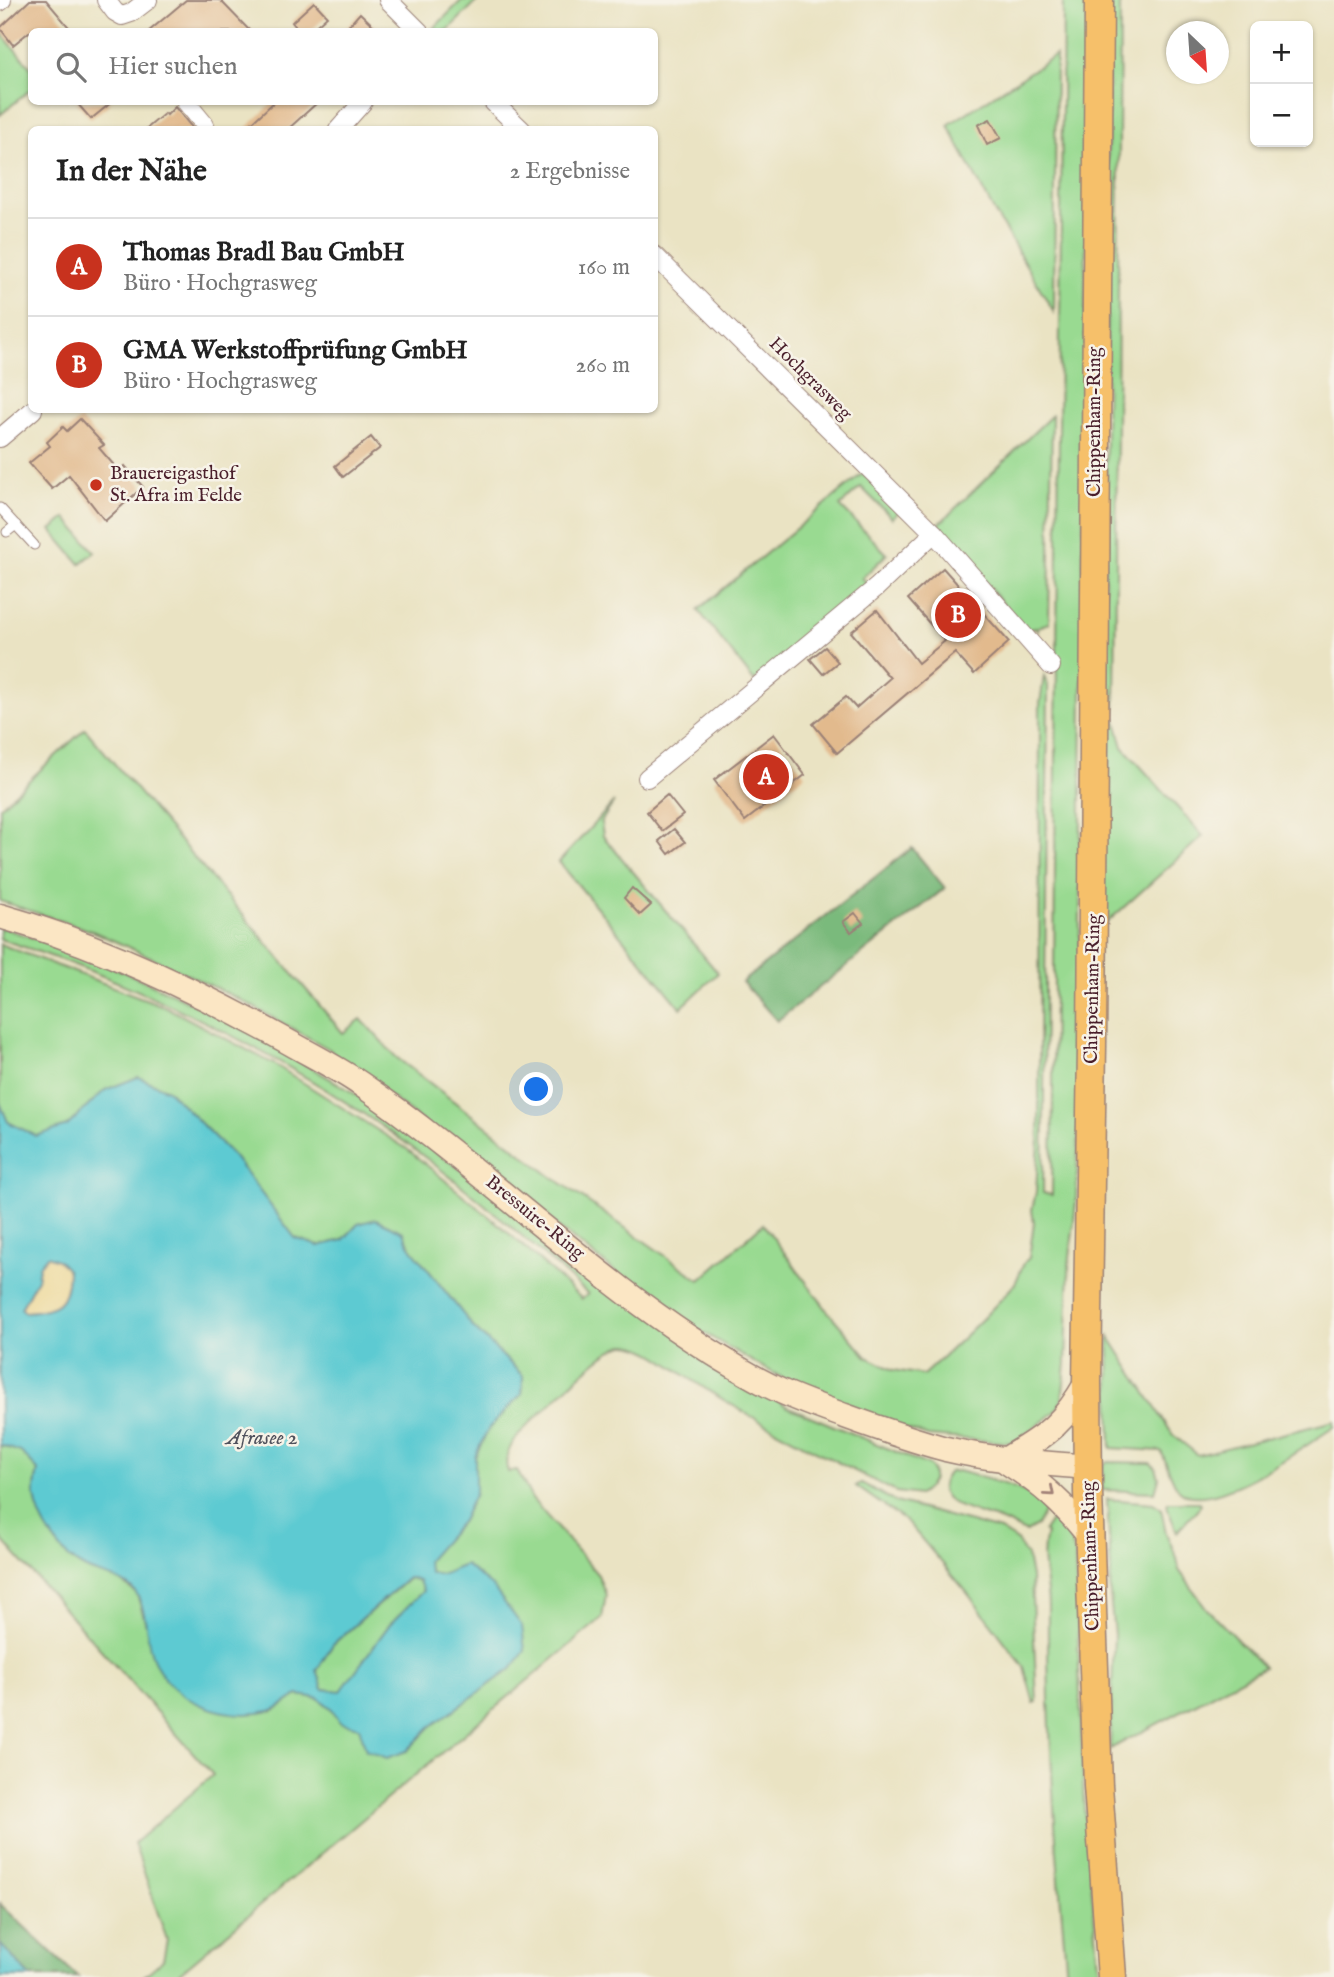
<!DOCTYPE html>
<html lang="de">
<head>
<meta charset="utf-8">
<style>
  :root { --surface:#fff; --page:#f2f2f2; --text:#222; --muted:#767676; --line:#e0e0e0; --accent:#c8321e }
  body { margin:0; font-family:"IM FELL English",serif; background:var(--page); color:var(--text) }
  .controls { position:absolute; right:21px; top:21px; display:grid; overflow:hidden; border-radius:10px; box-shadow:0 2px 5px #0004 }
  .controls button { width:63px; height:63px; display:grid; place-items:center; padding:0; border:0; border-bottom:2px solid var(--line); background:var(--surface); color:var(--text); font:35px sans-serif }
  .compass { position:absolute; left:1166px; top:21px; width:63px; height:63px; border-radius:50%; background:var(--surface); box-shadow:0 2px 5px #0004; rotate:155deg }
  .you { position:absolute; left:537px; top:1090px; width:24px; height:24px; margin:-18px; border:5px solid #fff; border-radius:50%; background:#1a73e8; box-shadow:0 0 0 10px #1a73e833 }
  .badge { display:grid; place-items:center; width:46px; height:46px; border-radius:50%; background:var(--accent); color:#fff; font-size:23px; font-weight:700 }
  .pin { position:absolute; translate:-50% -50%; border:4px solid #fff; box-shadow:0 2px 7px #0006 }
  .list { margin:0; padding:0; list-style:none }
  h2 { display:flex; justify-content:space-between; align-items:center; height:91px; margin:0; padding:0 28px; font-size:30px }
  h2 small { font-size:23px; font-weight:400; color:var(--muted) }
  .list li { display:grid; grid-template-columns:46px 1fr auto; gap:21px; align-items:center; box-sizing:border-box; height:98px; padding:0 28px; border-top:2px solid var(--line) }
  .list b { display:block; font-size:26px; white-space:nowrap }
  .list p { margin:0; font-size:23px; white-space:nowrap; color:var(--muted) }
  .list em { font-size:23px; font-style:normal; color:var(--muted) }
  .icon { flex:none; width:38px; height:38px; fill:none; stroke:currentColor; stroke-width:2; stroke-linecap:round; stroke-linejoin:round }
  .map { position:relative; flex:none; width:1334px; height:1977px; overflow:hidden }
  .search { position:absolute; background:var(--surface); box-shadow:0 2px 5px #0004; left:28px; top:28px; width:630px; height:77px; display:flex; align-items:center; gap:18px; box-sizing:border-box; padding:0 24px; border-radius:10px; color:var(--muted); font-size:26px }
  .panel { position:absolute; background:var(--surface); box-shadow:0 2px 5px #0004; left:28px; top:126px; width:630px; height:287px; border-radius:10px }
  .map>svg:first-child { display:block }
  .green { fill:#99da91; stroke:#727c5e; stroke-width:2 }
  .forest { fill:#7aba7b; stroke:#626c53; stroke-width:2 }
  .sand { fill:#eeda9e; stroke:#9c7c64; stroke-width:2 }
  .water { fill:#5dcad2; stroke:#54747e; stroke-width:2; fill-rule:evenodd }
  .building { fill:#e2ba8d }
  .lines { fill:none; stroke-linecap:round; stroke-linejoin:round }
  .service-casing { stroke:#9a8177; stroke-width:11 }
  .minor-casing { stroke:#9a8177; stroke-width:20 }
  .secondary-casing { stroke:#9a8177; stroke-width:27 }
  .primary-casing { stroke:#9a8177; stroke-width:31 }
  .service { stroke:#fff; stroke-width:9 }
  .minor { stroke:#fff; stroke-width:18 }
  .secondary { stroke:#fbe6c4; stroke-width:24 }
  .primary { stroke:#f6c06b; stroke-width:28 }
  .oneway { stroke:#a28278 }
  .poi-dot { fill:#c8321e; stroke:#f7f3e8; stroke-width:2.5 }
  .labels { text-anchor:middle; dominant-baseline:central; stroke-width:5; stroke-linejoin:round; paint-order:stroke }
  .street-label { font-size:19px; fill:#4a1f2b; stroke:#f7f3e8 }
  .poi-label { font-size:19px; fill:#4a1f2b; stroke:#f7f3e8; text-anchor:start }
  .water-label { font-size:21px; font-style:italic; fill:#50525d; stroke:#f7f3e8 }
</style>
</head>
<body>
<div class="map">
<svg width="1334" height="1977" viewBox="0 0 1334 1977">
  <rect width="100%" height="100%" fill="#f7f3e8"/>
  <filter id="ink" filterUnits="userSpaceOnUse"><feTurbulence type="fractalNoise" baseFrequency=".0143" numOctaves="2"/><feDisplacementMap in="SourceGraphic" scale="14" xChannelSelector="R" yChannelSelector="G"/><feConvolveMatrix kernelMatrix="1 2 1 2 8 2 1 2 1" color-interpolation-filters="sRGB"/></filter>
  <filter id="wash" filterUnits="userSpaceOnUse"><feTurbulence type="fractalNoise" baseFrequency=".00686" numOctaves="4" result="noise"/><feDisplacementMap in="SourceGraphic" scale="28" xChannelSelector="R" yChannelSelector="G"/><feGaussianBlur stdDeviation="1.57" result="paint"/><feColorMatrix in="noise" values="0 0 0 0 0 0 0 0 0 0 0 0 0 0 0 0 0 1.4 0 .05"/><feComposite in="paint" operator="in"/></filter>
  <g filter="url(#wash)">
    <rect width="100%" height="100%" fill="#eae3c3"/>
    <g class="green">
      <polygon points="462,0 478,0 447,31 433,31 432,30"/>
      <path d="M1063 0H1088L1078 1144 1076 1203 1069 1266 1066 1364 1062 1400 1055 1412 1014 1443 928 1436 832 1405 757 1364 663 1309 329 1049 239 999 146 955 92 931 0 901V807L85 729 343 1033 361 1019 396 1057 551 1176 700 1280 763 1224 830 1314 867 1357 893 1370 923 1375C954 1347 985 1318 1013 1286 1020 1278 1020 1264 1029 1258L1034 1223 1032 1210 1036 1192 1039 1139 1040 704 1044 676 1048 685 1043 1193 1052 1195Z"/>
      <polygon points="1109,0 1120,0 1115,712 1104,705"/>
      <polygon points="0,32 32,69 31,89 0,115"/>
      <polygon points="1056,55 1054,312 995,213 948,125"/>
      <polygon points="1052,415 1049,623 1038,627 1038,630 1035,627 1026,631 937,526"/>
      <polygon points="863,473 900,510 892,518 861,487 840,506 887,554 862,578 871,587 754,681 698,610"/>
      <polygon points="66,518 95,552 80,564 51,530"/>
      <polygon points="1102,711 1115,718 1123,747 1203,836 1103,926"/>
      <polygon points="614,802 601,822 603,836 718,973 681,1008 559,862"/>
      <path d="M0 927C35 939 72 950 106 964 199 1003 286 1050 371 1104L786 1406 930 1466C938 1479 929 1488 919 1495L896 1492C826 1456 751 1420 686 1376 671 1366 645 1344 625 1345 605 1347 559 1396 543 1411 528 1425 499 1448 508 1472L517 1470 532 1499 598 1575 606 1595 602 1618 175 1977H143L163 1960 167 1940 134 1843 213 1775 0 1537V1445L21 1452 38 1470 34 1494 84 1568 119 1580 137 1594 146 1624 273 1711 298 1695 318 1698 331 1708 340 1722 359 1727 407 1751 430 1727 511 1669 441 1575 430 1573 426 1561 462 1521 475 1493V1456L489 1428 522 1394 523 1376 474 1328 411 1248 403 1232 358 1224 343 1240 318 1246 295 1238 233 1156 168 1090 138 1077 105 1090 67 1126 36 1137 7 1122 0 1103V944L166 1007 274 1064 407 1149 503 1228 582 1299 588 1294C529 1241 468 1188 403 1141 280 1053 144 985 0 939Z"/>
      <path d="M1109 1336 1173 1435 1198 1455 1334 1421V1427C1306 1445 1209 1518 1179 1490 1174 1486 1165 1459 1161 1451L1111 1448Z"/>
      <polygon points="1108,1462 1150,1463 1156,1468 1159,1478 1155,1492 1102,1490 1103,1465"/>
      <path d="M958 1471C989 1480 1021 1486 1048 1505L1037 1526 1026 1532C1016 1529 1007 1522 996 1519 978 1512 922 1503 949 1472Z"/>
      <polygon points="861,1483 896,1502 1000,1530 1016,1540 1027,1556 1031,1577 1037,1702 1034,1703 1024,1667 965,1590 908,1523 856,1486"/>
      <polygon points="1107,1499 1153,1503 1161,1508 1166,1533 1177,1558 1179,1570 1207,1609 1264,1667 1110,1749 1114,1635 1110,1594 1111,1572"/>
      <polygon points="1168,1502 1199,1502 1201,1505 1177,1532 1167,1507"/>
      <path d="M1057 1512 1064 1523 1075 1554 1084 1808 1100 1977H1067L1065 1953C1055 1838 1047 1723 1048 1608 1048 1583 1039 1559 1046 1534L1044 1531Z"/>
      <polygon points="409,1578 419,1581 424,1591 390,1624 341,1692 323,1689 317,1670 333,1644"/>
    </g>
    <g class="forest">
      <polygon points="912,848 945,888 777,1021 742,982"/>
      <polygon points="0,1904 78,1977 31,1977 0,1944"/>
    </g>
    <path class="sand" d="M47 1256 58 1260 68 1271C67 1304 57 1310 25 1312L21 1309 37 1279 39 1266Z"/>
    <g class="water">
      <path d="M138 1077 168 1090 233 1156 295 1238 318 1246 343 1240 358 1224 376 1219 403 1232 411 1248 474 1328 523 1376 522 1394 489 1428 475 1456V1493L462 1521 427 1561 430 1573 441 1575 465 1565 492 1586 522 1626 525 1651 511 1669 430 1727 407 1751 387 1758 366 1750 359 1727 340 1722 331 1708 318 1698 298 1695C289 1700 280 1709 270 1711 226 1721 171 1703 153 1658 145 1639 148 1614 137 1595 127 1578 102 1577 86 1569 62 1558 38 1522 35 1496 34 1488 37 1478 38 1470L21 1452 0 1445V1103L8 1122 36 1136 67 1126 105 1090ZM47 1256 58 1260 68 1271C68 1304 57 1310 25 1312L21 1308 37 1279 39 1266ZM408 1578 419 1581 423 1591 390 1624 341 1691 323 1689 317 1670 333 1644Z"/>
      <polygon points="0,1944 31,1977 0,1977"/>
    </g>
    <g id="blocks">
      <g class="building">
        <polygon points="30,0 46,0 73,32 29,32 13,45 0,28"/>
        <polygon points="186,0 220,0 251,32 148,32"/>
        <polygon points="314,2 327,16 309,32 300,32 292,22"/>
        <polygon points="360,13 380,32 343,32"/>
        <polygon points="76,102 112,102 91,119"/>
        <polygon points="274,102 318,102 287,130 244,130"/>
        <polygon points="175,107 194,130 145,130 165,113 167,115"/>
        <polygon points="990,119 1001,138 987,145 978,125"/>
        <polygon points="80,419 104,445 99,448 119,471 125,466 143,487 105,521 69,475 52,489 29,463 50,446 47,442 63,427 67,431"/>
        <polygon points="371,437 380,448 343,477 335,466"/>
        <polygon points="943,568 1009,642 974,674 955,653 837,753 813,724 846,697 856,708 890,678 851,632 877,610 918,663 945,641 908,599"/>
        <polygon points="825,647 838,662 823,674 810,659"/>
        <polygon points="774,734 805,775 745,821 714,780"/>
        <polygon points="667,795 683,815 662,831 647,812"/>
        <polygon points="674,829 685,842 669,854 659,841"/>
        <polygon points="632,888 651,905 640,915 624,898"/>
        <polygon points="855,913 863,923 851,932 843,922"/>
      </g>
    </g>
  </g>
  <g filter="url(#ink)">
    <use href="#blocks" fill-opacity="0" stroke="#9a8177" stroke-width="2"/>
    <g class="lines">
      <g class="service-casing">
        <g id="service">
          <polyline points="0,508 34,545"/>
          <polyline points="7,532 16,525"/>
        </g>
      </g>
      <g class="minor-casing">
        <g id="minor">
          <polyline points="106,0 115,12 122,16 131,13 148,0"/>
          <polyline points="388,0 420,32"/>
          <polyline points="0,2 2,0"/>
          <polyline points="186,102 205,125"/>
          <polyline points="493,102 522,130"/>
          <polyline points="338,130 363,102"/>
          <polyline points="654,255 934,533 1051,666"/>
          <polyline points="0,438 33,410"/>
          <polyline points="647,778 877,587 934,533"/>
        </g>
      </g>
      <g class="secondary-casing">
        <g id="secondary">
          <path d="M0 916C99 944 195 990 285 1040 311 1055 340 1069 365 1087 502 1182 622 1309 770 1386 794 1398 820 1407 845 1416 878 1428 912 1440 946 1449 992 1460 1041 1463 1088 1467"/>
          <path d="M1008 1458C1047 1435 1064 1423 1087 1382"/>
          <path d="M1007 1462C1042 1484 1064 1504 1090 1537"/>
        </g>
      </g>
      <g class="primary-casing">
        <polyline id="primary" points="1099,0 1092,1046 1087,1382 1088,1492 1098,1786 1112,1977"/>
      </g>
      <use href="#service" class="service"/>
      <use href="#minor" class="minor"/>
      <use href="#secondary" class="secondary"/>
      <use href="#primary" class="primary"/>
    </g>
    <defs><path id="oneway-chevron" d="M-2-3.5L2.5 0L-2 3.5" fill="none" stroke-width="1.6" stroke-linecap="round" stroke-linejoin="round" transform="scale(1.75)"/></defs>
    <use class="oneway" href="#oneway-chevron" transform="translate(1050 1492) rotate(41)"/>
  </g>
  <circle class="poi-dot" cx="96" cy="485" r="7"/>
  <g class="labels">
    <g class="street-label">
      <text transform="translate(810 379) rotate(45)">Hochgrasweg</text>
      <text transform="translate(1095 422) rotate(-90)">Chippenham-Ring</text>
      <text transform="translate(1093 989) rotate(-89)">Chippenham-Ring</text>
      <text transform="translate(535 1218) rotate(39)">Bressuire-Ring</text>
      <text transform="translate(1091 1556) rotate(-92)">Chippenham-Ring</text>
    </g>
    <g class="poi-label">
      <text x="110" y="474">Brauereigasthof<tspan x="110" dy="22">St. Afra im Felde</tspan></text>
    </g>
    <g class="water-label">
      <text x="262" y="1438">Afrasee 2</text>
    </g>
  </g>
</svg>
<div class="controls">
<button>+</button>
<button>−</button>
</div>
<svg class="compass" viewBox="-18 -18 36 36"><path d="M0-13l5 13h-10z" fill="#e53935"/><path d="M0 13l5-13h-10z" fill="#767676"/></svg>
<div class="you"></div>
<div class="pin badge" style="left:766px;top:777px">A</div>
<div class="pin badge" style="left:958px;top:615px">B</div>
<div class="search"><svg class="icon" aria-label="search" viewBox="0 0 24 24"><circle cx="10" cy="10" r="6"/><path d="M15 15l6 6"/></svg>Hier suchen</div>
<section class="panel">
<h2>In der Nähe<small>2 Ergebnisse</small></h2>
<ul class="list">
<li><span class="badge">A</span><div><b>Thomas Bradl Bau GmbH</b><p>Büro · Hochgrasweg</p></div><em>160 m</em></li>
<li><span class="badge">B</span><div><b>GMA Werkstoffprüfung GmbH</b><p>Büro · Hochgrasweg</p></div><em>260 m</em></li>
</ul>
</section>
</div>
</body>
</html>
